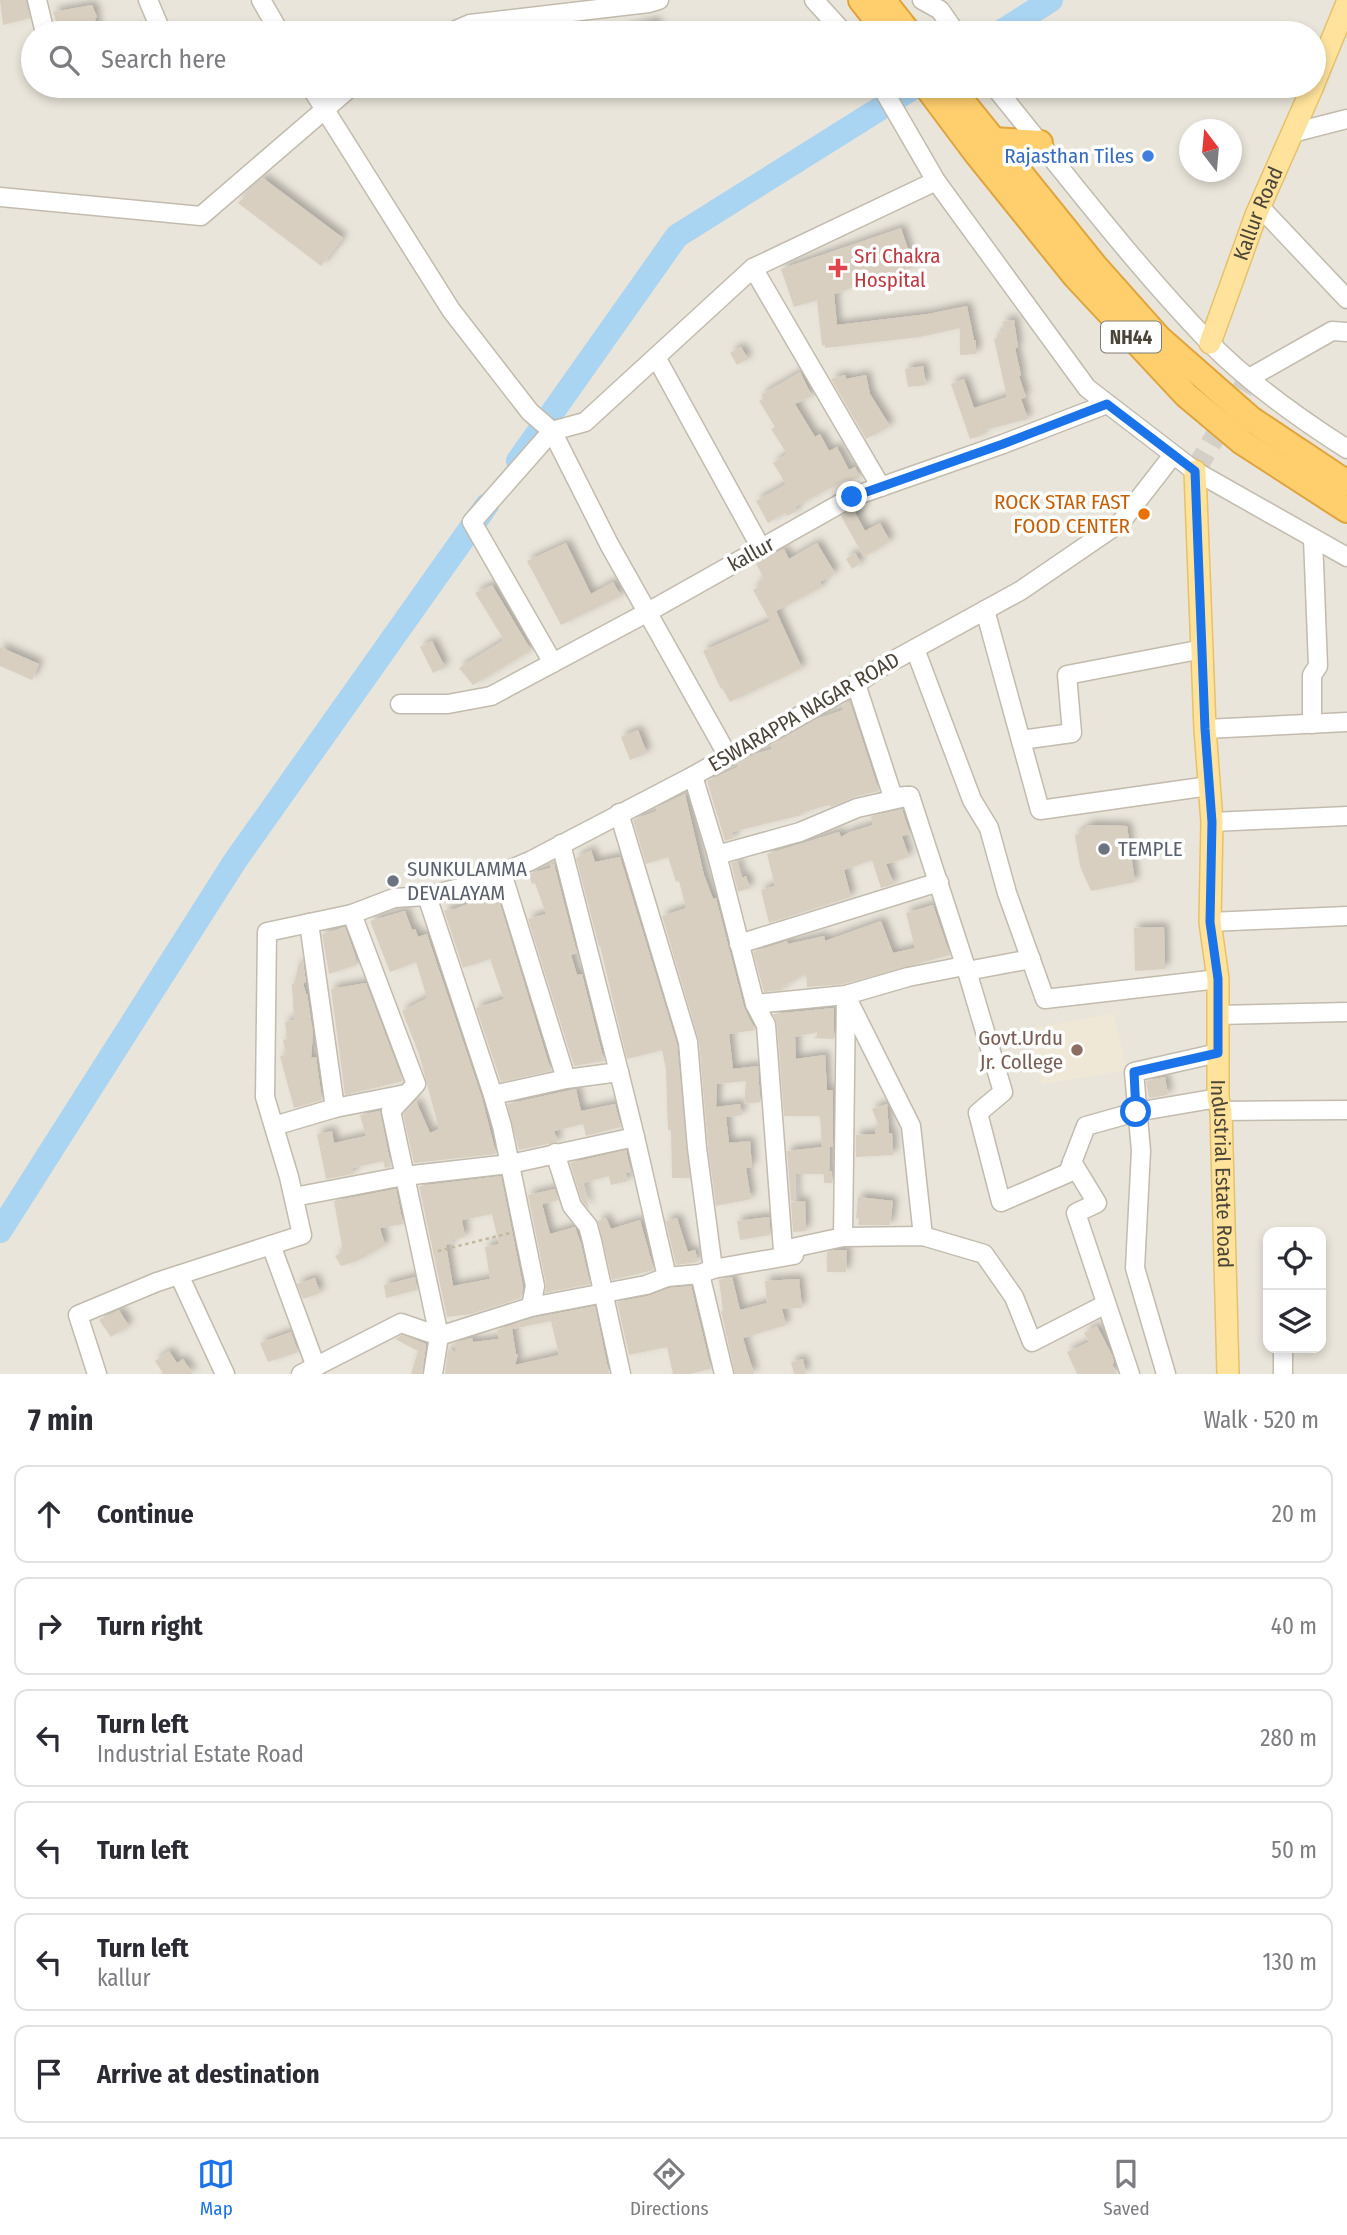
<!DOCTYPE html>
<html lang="en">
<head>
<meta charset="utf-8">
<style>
  :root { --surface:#fff; --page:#f2f2f3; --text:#2b2b33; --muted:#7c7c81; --line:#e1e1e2; --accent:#1a73e8 }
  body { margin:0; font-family:"Fira Sans Condensed",sans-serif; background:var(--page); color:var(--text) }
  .controls { position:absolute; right:21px; bottom:21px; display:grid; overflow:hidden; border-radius:14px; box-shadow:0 4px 10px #0003 }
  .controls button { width:63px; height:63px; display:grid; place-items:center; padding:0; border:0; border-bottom:2px solid var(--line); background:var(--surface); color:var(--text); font:35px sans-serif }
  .compass { position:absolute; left:1179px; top:119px; width:63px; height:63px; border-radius:50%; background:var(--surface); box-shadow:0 4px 10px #0003; rotate:344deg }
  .stop { position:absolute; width:21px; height:21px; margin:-16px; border:5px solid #1a73e8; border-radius:50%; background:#fff }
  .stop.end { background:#1a73e8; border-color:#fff; box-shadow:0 2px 7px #0008 }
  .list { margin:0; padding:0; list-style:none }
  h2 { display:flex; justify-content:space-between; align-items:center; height:91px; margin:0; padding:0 28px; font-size:30px }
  h2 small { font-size:23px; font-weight:400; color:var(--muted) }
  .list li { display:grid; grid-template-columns:46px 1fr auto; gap:21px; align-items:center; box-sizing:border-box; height:98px; margin:0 14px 14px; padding:0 14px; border:2px solid var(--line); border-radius:14px }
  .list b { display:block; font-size:26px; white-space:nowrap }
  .list p { margin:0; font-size:23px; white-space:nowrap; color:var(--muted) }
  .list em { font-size:23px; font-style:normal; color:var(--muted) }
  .icon { flex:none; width:38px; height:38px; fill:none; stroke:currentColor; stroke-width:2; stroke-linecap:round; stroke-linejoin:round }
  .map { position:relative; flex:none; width:1347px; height:1374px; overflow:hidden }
  .search { position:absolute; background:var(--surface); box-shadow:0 4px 10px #0003; left:21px; right:21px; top:21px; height:77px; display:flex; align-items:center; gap:18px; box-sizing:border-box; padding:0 24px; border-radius:38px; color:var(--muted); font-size:26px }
  .sheet { height:763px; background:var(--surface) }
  nav { display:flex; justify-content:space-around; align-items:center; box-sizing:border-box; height:98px; border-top:2px solid var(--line); background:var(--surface); font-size:19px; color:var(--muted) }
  nav a { display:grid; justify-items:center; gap:4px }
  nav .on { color:var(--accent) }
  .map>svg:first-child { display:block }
  .residential { fill:#eae5da; fill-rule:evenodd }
  .education { fill:#efe8d6 }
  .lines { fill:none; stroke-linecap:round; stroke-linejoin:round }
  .river { stroke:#a9d4f2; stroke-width:24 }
  .building { fill:#d8cfc1; fill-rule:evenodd; filter:url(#shadow) }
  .major-tunnel { stroke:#d4d0c8; stroke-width:21; stroke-dasharray:21 10; stroke-linecap:butt }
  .minor-casing { stroke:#c2bbae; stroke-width:21 }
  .major-casing { stroke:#e6c16a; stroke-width:24 }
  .highway-casing { stroke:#e0a43c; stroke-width:28 }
  .path { stroke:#c4b79f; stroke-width:2.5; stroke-dasharray:3.5 3.5; stroke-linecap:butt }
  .minor { stroke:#fff; stroke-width:18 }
  .major { stroke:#ffe39c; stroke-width:21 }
  .highway { stroke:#ffcf6e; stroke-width:24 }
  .route { stroke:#1a73e8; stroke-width:9 }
  .shop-dot { fill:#3f7fe0; stroke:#fff; stroke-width:2.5 }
  .health-dot { fill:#e0444e; stroke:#fff; stroke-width:2.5 }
  .food-dot { fill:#e8710a; stroke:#fff; stroke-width:2.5 }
  .worship-dot { fill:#6b7280; stroke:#fff; stroke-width:2.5 }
  .education-dot { fill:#8d6e63; stroke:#fff; stroke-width:2.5 }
  .labels { text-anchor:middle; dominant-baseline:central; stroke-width:7; stroke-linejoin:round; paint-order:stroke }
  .shield { fill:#fff; stroke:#817c74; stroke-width:2 }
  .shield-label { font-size:19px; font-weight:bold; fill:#4b4439 }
  .shop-label { font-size:21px; fill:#366cbe; stroke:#fff; text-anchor:end }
  .street-label { font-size:21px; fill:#4b4439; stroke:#fff }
  .health-label { font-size:21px; fill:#be3a42; stroke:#fff; text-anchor:start }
  .food-label { font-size:21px; fill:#c56008; stroke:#fff; text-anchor:end }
  .worship-label { font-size:21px; fill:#5b616d; stroke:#fff; text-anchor:start }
  .education-label { font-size:21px; fill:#785e54; stroke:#fff; text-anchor:end }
</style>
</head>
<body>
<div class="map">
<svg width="1347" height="1374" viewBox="0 0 1347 1374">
  <defs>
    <filter id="shadow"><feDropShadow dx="4.5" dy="-4.5" stdDeviation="3.5" flood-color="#0004"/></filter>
  </defs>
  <rect width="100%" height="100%" fill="#f6f3ec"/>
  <path class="residential" d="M0 0H1347V1374H0ZM33 33H1314V86H33ZM1190 130H1232V172H1190ZM1268 1232H1321V1348H1268Z"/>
  <polygon class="education" points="1113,1013 1127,1070 1042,1084 1028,1030"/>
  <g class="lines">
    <g class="river">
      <polyline points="999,33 1051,0"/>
      <polyline points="518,461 677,236 916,86"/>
      <polyline points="0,1231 235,861 487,505"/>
    </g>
  </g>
  <g class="building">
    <polygon points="0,0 26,0 30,18 3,25"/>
    <polygon points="92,5 97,17 95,18 98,33 60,33 53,12"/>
    <polygon points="656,21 659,33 624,33 623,29"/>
    <polygon points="263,178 343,238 321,266 238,203"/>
    <polygon points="901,228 914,267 834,294 837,325 928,314 967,306 974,340 976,340 976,354 960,355 960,328 920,337 825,348 825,345 822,346 817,300 794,307 781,269"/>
    <polygon points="1014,320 1018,347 1015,348 1021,375 1019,376 1026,397 1021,399 1028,419 981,431 983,435 970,439 951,384 964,379 974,408 1007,397 994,339 998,338 998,332 1004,331 1003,321"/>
    <polygon points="741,347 748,359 737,365 730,353"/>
    <polygon points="923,366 926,385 908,387 905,369"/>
    <polygon points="800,372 812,396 795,404 815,437 820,434 829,451 837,447 849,470 855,467 860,477 848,482 847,480 826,490 795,507 797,511 787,516 785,513 768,523 756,501 786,484 773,463 787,454 771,429 775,427 759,401 764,398 761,395"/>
    <polygon points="845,375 846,379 866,375 870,394 890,426 866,439 831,379"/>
    <polygon points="853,509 865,531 880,523 890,541 864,557 841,516"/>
    <polygon points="566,543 591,594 613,582 621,596 561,625 527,561"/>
    <polygon points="817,543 835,573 820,582 822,587 776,611 802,668 730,702 722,688 721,689 703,651 770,621 753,590 758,587 758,582 764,578 756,564 784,549 789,559"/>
    <polygon points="855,553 861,563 852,569 846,559"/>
    <polygon points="492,585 531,650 473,685 459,668 504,640 475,593"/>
    <polygon points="432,641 445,667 433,673 420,647"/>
    <polygon points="0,647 39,664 32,680 0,666"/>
    <polygon points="850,702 879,791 854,797 831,807 829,805 801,813 802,815 732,832 734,838 725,841 707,781 738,767 737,764 755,754 772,749 771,745 819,718 843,710 842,705"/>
    <polygon points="638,730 647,753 630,760 621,737"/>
    <polygon points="685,794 704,875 713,899 716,898 744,1007 755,1030 729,1034 733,1069 758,1066 760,1102 744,1104 746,1081 717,1084 716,1107 740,1104 742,1115 726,1117 729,1143 750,1141 752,1167 746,1168 751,1199 716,1206 708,1147 699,1041 662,916 686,908 679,881 676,882 668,857 646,864 633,820 657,811 656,808"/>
    <polygon points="902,809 910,834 902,836 909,857 886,864 894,884 881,888 872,860 844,870 851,897 769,923 761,890 775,886 767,854 839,832 841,837 850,832 873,825 871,816"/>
    <polygon points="1089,825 1127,826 1135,882 1091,891 1080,866 1075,836"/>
    <polygon points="591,850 595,862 620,857 677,1044 690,1178 672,1178 671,1130 668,1130 666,1069 662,1050 627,1059 600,946 599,946 576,858"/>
    <polygon points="737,861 742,878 746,876 750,888 738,892 731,863"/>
    <polygon points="554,864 577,953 571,955 577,975 582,974 604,1061 574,1066 528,919 546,914 535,883 532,884 529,874 550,868 550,865"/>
    <polygon points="497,894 551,1071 501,1082 476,1008 504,999 490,959 463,968 444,910 454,909"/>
    <polygon points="933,905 950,955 844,984 807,987 806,974 782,987 783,990 764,992 753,952 787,941 788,944 824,936 825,941 881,921 893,953 915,948 906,913"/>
    <polygon points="405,911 412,930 415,929 418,937 427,934 482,1098 496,1154 414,1163 403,1114 416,1101 430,1133 439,1129 419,1054 402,1011 427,998 416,962 390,972 370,921"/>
    <polygon points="345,927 355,955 356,965 329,974 322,934"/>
    <polygon points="1164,927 1165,969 1135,971 1134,928"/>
    <polygon points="299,963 303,963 306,982 303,983 306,994 307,994 313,1033 311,1058 316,1057 322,1100 294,1108 280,1056 286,1055 283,1040 287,1039 285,1022 294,1020 292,984 294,984"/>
    <polygon points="366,983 403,1081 345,1095 331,989"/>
    <polygon points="834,1008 834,1039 813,1038 817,1036 817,1032 795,1037 796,1059 825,1055 827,1090 833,1090 833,1147 830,1147 829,1171 832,1171 832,1183 824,1183 824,1174 795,1174 796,1201 791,1201 787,1151 822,1147 820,1116 784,1116 777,1024 773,1014"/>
    <polygon points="1165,1077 1168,1095 1149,1098 1146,1081"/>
    <polygon points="576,1089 581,1111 615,1104 621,1127 586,1136 583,1124 554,1131 558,1142 519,1150 507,1104"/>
    <polygon points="887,1104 889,1133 892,1133 893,1155 856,1157 856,1135 875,1134 875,1127 879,1127 872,1109"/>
    <polygon points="380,1111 391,1167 385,1168 383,1161 353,1168 353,1174 326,1179 317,1134 332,1131 334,1143 366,1136 360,1115"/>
    <polygon points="626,1150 631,1172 626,1173 628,1181 611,1185 609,1176 583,1183 589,1209 582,1201 570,1163"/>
    <path d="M501 1176 523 1286 521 1298 471 1314 447 1317 419 1186ZM492 1214 499 1244 485 1247 490 1279 453 1286 446 1245 453 1243 452 1240 465 1237 462 1220Z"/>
    <polygon points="396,1189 403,1224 380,1228 385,1245 357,1261 341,1266 335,1256 343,1252 334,1201"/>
    <polygon points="555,1189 558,1200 542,1204 550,1234 575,1227 581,1244 590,1284 545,1293 546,1284 528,1195"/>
    <polygon points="858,1197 893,1201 890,1225 858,1225 859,1219 856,1218"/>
    <polygon points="805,1201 806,1231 793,1232 791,1202"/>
    <polygon points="769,1217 770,1235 740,1240 737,1221"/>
    <polygon points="606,1218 611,1229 640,1220 654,1270 612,1280 598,1221"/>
    <polygon points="665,1218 667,1221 677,1218 688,1252 695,1250 698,1262 676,1265"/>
    <polygon points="836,1250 847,1250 846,1272 827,1272 827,1252"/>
    <polygon points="415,1277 417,1290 386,1298 384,1285"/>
    <polygon points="732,1277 740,1310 767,1303 765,1281 799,1279 802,1308 782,1309 786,1325 743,1338 754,1374 735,1374 721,1311 723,1311 719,1280"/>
    <polygon points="315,1278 320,1293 303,1299 297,1284"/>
    <polygon points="691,1286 711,1369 689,1374 673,1374 667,1347 629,1355 617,1302 648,1296 670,1288"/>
    <path d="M595 1306 609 1374H445L448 1349 456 1352 454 1343 472 1338 473 1342 499 1339 497 1330 534 1318ZM551 1321 559 1355 515 1365 518 1354H516L512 1329Z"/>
    <polygon points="119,1310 129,1326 111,1337 99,1320"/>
    <polygon points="1097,1326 1112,1355 1114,1363 1112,1364 1117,1374 1077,1374 1067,1352 1089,1342 1084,1333"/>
    <polygon points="291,1332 298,1352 268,1362 260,1343"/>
    <polygon points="402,1335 426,1344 422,1374 411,1374 418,1351 395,1339"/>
    <polygon points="169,1351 177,1363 183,1359 193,1374 160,1374 163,1373 155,1361"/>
    <polygon points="803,1359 806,1374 794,1374 791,1362"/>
  </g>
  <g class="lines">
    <polyline class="major-tunnel" points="1195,471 1249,378"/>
    <g class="minor-casing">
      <g id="minor">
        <polyline points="37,0 45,33"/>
        <polyline points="148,0 162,33"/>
        <polyline points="261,0 280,33"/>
        <polyline points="814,0 844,33"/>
        <polyline points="922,0 940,10 956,33"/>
        <polyline points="449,33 470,24 649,3 659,0"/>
        <polyline points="310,86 451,310 530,412 552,431 609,544 728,756"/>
        <polyline points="881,86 936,181 1087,388 1195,471 1347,557"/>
        <path d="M994 86C1064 172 1132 262 1209 342 1248 382 1300 419 1347 449"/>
        <polyline points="1292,133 1347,119"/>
        <polyline points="0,197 201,216 352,86"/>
        <polyline points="1260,207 1347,299"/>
        <polyline points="753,268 881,487"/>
        <polyline points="656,357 761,548"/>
        <polyline points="1249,378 1332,331 1347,332"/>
        <polyline points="985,610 1040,810 1209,786"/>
        <polyline points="915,649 972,800 989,828 1007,893 1045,999 1218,979"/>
        <polyline points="553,663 472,522 552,431 585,422 753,268 936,181"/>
        <polyline points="856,684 893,797 907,796"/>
        <polyline points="400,704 448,704 491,696 648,612 852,497 1003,444 1107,404"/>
        <polyline points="1312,724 1312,675 1318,666 1313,538"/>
        <polyline points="1205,729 1347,722"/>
        <polyline points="1021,740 1072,733 1067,675 1203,649"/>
        <polyline points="910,796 967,971 1031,959"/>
        <polyline points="619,813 688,1042 697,1148 713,1269"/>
        <polyline points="1212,822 1347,816"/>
        <polyline points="717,855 800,832 857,808 910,796"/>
        <polyline points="502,873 566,1079"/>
        <polyline points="427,896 493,1095 502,1126 535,1286 531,1307 646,1285 667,1277 700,1274 713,1269 794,1255 783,1250 766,1025 755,1004 717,855 693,776"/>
        <polyline points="352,914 394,898 427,896 476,884 530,861 693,776 856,684 878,669 1020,591 1121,522 1173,455"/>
        <polyline points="1210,922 1347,916"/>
        <polyline points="739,944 939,882"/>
        <polyline points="967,971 1003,1092 978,1113 1001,1202 1068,1173 1086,1126 1136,1112 1218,1098"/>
        <polyline points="848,1000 911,1126 923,1236"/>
        <polyline points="755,1004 846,995 908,977 964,966"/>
        <polyline points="1218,1015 1347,1012"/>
        <polyline points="493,1095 566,1079 619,1072 561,844"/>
        <polyline points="335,1108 406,1094"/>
        <polyline points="1221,1111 1347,1110"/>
        <polyline points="274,1126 335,1108 309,923"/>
        <polyline points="635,1137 667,1277"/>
        <polyline points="555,1153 572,1206 588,1226 592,1241 621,1374"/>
        <polyline points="1072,1162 1097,1203 1076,1213 1130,1374"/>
        <polyline points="294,1197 404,1176 510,1164 635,1137 619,1072"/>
        <polyline points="843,1237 923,1236 984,1254 1014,1297 1032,1342 1106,1304"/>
        <polyline points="271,1245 316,1367"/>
        <polyline points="783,1250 843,1237 846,995"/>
        <polyline points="700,1274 724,1374"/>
        <polyline points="179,1275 225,1374"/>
        <polyline points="97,1374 78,1315 157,1282 302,1235 289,1177 265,1097 267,932 352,914 416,1084 391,1111 439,1336 531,1307"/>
        <polyline points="301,1374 401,1323 439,1336 433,1374"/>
        <polyline points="1166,1374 1135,1268 1141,1151 1134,1072 1218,1053"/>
        <polyline points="1283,1374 1283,1348"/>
      </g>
    </g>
    <g class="major-casing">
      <g id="major">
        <polyline points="1314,83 1347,3"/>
        <path id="s1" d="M1210 343 1256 215 1313 86"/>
        <path id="s2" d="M1195 471 1205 729 1212 822 1210 922 1218 979V1098L1221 1111 1228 1374"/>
      </g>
    </g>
    <g class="highway-casing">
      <g id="highway">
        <polyline points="861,0 887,33"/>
        <polyline points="883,0 909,33"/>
        <polyline points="926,86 976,153 1075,276 1186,395 1242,442 1347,510"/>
        <polyline points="950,86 1095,266 1159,338 1251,419 1347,483"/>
        <polyline points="993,140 1040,143"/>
      </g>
    </g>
    <polyline class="path" points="438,1251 510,1233"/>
    <use href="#minor" class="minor"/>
    <use href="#major" class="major"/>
    <use href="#highway" class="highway"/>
  </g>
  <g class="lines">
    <polyline class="route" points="852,497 1003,444 1107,404 1195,471 1205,729 1212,822 1210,922 1218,979 1218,1053 1134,1072 1136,1112"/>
  </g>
  <circle class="shop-dot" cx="1148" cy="156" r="7"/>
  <path class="health-dot" d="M834.5 257.5h7v7h7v7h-7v7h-7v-7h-7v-7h7z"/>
  <circle class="food-dot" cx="1144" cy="514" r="7"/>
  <g class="worship-dot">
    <circle cx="1104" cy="849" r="7"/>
    <circle cx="393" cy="881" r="7"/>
  </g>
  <circle class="education-dot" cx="1077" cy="1050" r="7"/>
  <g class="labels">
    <rect class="shield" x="1101" y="321.5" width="60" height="31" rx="5"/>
    <g class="shield-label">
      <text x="1131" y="337">NH44</text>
    </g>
    <g class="shop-label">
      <text x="1134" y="156">Rajasthan Tiles</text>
    </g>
    <g class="street-label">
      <text stroke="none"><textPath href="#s1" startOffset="138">Kallur Road</textPath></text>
      <text transform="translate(751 554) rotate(-29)">kallur</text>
      <text transform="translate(804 712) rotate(-30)">ESWARAPPA NAGAR ROAD</text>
      <text stroke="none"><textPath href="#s2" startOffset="704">Industrial Estate Road</textPath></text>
    </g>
    <g class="health-label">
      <text x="854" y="256">Sri Chakra<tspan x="854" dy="24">Hospital</tspan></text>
    </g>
    <g class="food-label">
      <text x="1130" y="502">ROCK STAR FAST<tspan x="1130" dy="24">FOOD CENTER</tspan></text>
    </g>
    <g class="worship-label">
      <text x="1118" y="849">TEMPLE</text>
      <text x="407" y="869">SUNKULAMMA<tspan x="407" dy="24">DEVALAYAM</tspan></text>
    </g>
    <g class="education-label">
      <text x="1063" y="1038">Govt.Urdu<tspan x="1063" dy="24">Jr. College</tspan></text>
    </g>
  </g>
</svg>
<div class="controls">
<button><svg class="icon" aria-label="locate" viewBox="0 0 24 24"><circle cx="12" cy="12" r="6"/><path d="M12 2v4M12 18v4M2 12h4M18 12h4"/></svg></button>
<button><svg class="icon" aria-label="layers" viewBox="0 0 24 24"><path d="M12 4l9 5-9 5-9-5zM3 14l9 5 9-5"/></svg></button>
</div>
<svg class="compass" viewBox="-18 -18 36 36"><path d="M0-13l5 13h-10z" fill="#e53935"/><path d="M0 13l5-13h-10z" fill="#7c7c81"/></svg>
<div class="stop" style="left:1136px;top:1112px"></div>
<div class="stop end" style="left:852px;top:497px"></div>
<div class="search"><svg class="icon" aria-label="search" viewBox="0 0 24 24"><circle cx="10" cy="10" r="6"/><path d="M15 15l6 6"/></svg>Search here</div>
</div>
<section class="sheet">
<h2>7 min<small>Walk · 520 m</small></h2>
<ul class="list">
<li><svg class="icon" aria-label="ahead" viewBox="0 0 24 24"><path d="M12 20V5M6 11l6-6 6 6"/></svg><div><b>Continue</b></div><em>20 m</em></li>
<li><svg class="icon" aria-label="right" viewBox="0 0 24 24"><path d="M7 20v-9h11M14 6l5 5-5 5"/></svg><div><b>Turn right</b></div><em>40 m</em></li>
<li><svg class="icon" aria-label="left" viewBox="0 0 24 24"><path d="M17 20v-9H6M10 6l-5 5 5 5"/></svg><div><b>Turn left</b><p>Industrial Estate Road</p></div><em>280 m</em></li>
<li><svg class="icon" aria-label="left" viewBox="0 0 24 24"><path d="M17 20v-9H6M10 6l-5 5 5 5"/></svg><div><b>Turn left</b></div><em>50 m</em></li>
<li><svg class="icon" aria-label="left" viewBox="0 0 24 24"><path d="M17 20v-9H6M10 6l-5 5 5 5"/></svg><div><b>Turn left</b><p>kallur</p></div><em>130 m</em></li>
<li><svg class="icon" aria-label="arrive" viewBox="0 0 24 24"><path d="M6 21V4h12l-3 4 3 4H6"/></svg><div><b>Arrive at destination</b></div></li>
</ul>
</section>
<nav>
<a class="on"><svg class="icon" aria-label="map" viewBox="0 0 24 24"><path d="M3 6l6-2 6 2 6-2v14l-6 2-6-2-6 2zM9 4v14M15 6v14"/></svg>Map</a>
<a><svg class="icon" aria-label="directions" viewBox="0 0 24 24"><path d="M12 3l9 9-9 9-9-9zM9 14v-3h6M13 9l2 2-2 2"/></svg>Directions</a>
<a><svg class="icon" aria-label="saved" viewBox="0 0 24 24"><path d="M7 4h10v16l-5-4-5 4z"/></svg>Saved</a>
</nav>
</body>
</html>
